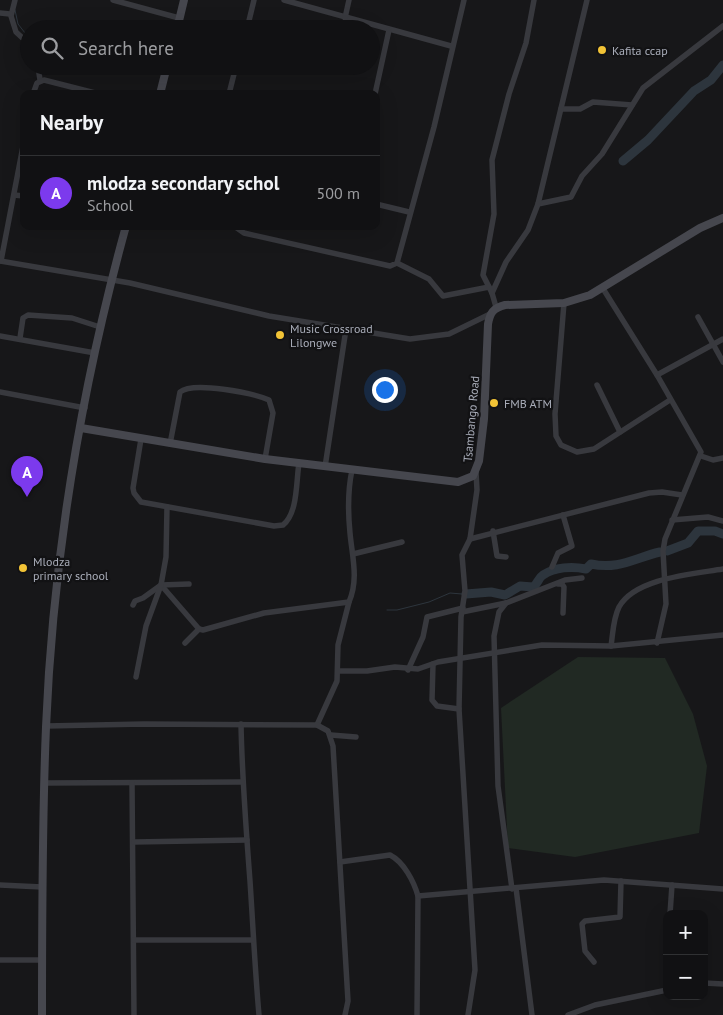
<!DOCTYPE html>
<html lang="en">
<head>
<meta charset="utf-8">
<style>
  :root { --surface:#111113; --page:#1e1f21; --text:#f1f3f6; --muted:#9c9da0; --line:#303133; --accent:#7c3aed }
  body { margin:0; font-family:"PT Sans",sans-serif; background:var(--page); color:var(--text) }
  .controls { position:absolute; right:15px; bottom:15px; display:grid; overflow:hidden; border-radius:10px; box-shadow:0 5px 20px #0002 }
  .controls button { width:45px; height:45px; display:grid; place-items:center; padding:0; border:0; border-bottom:1px solid var(--line); background:var(--surface); color:var(--text); font:25px sans-serif }
  .you { position:absolute; left:384px; top:389px; width:18px; height:18px; margin:-12px; border:4px solid #fff; border-radius:50%; background:#1a73e8; box-shadow:0 0 0 8px #1a73e833 }
  .badge { display:grid; place-items:center; width:32px; height:32px; border-radius:50%; background:var(--accent); color:#fff; font-size:16px; font-weight:700 }
  .pin { position:absolute; translate:-50% -41px; filter:drop-shadow(0 1px 2px #0008) }
  .pin::after { content:''; position:absolute; top:26px; width:18px; height:15px; background:inherit; clip-path:polygon(0 0,100% 0,50% 100%) }
  .list { margin:0; padding:0; list-style:none }
  h2 { display:flex; justify-content:space-between; align-items:center; height:65px; margin:0; padding:0 20px; font-size:21px }
  h2 small { font-size:16px; font-weight:400; color:var(--muted) }
  .list li { display:grid; grid-template-columns:32px 1fr auto; gap:15px; align-items:center; box-sizing:border-box; height:75px; padding:0 20px; border-top:1px solid var(--line) }
  .list b { display:block; font-size:19px; white-space:nowrap }
  .list p { margin:0; font-size:16px; white-space:nowrap; color:var(--muted) }
  .list em { font-size:16px; font-style:normal; color:var(--muted) }
  .icon { flex:none; width:28px; height:28px; fill:none; stroke:currentColor; stroke-width:2; stroke-linecap:round; stroke-linejoin:round }
  .map { position:relative; flex:none; width:723px; height:1015px; overflow:hidden }
  .search { position:absolute; background:var(--surface); box-shadow:0 5px 20px #0002; left:20px; top:20px; width:360px; height:55px; display:flex; align-items:center; gap:12px; box-sizing:border-box; padding:0 18px; border-radius:28px; color:var(--muted); font-size:19px }
  .panel { position:absolute; background:var(--surface); box-shadow:0 5px 20px #0002; left:20px; top:90px; width:360px; height:140px; border-radius:10px }
  .map>svg:first-child { display:block }
  .green { fill:#212923 }
  .lines { fill:none; stroke-linecap:round; stroke-linejoin:round }
  .stream { stroke:#2d353d; stroke-width:1 }
  .river { stroke:#2d353d; stroke-width:9 }
  .street { stroke:#38393e; stroke-width:5.5 }
  .secondary { stroke:#46474e; stroke-width:8 }
  .poi-dot { fill:#f2c336; stroke:#121214; stroke-width:2 }
  .labels { text-anchor:middle; dominant-baseline:central; stroke-width:4.5; stroke-linejoin:round; paint-order:stroke }
  .poi-label { font-size:12px; fill:#a9adb9; stroke:#121214; text-anchor:start }
  .street-label { font-size:12px; fill:#a9adb9; stroke:#121214 }
</style>
</head>
<body>
<div class="map">
<svg width="723" height="1015" viewBox="0 0 723 1015">
  <rect width="100%" height="100%" fill="#171719"/>
  <polygon class="green" points="578,657 665,658 693,714 707,766 699,833 575,857 508,848 501,708"/>
  <g class="lines">
    <g class="stream">
      <polyline points="15,10 18,24 29,38"/>
      <polyline points="387,610 397,610 429,602 450,593 462,594"/>
    </g>
    <g class="river">
      <polyline points="623,161 648,140 694,91 711,80 723,65"/>
      <polyline points="667,551 688,543 698,531 715,531 723,534"/>
      <path d="M466 594 491 592 505 595 520 586 533 587C538 584 538 578 543 575 555 567 572 566 586 569L591 564C619 570 634 558 660 552"/>
    </g>
    <g class="street">
      <polyline points="15,0 11,16 16,32 29,44"/>
      <polyline points="113,0 179,18"/>
      <polyline points="284,0 451,46"/>
      <polyline points="0,13 10,14"/>
      <polyline points="345,18 349,0"/>
      <polyline points="247,29 254,0"/>
      <polyline points="38,66 40,80"/>
      <polyline points="33,94 37,83 44,80 99,94"/>
      <polyline points="229,94 236,66"/>
      <polyline points="375,94 389,30"/>
      <polyline points="561,109 580,109 593,102 632,105"/>
      <polyline points="14,195 24,196"/>
      <polyline points="376,204 409,212"/>
      <polyline points="538,204 571,197 582,176 602,154 643,88 723,26"/>
      <polyline points="234,226 244,233 390,266 397,263 434,127 464,0"/>
      <polyline points="0,261 130,283 269,316 410,339 449,334 490,314"/>
      <polyline points="1,261 24,141"/>
      <polyline points="397,263 429,279 443,296 489,287"/>
      <polyline points="602,287 657,375 701,452 665,539 663,551 666,604 657,643"/>
      <polyline points="492,293 506,262 528,230 538,204 587,0"/>
      <polyline points="564,303 555,414 556,436 561,445 577,452 594,449 670,400"/>
      <polyline points="496,307 492,293 483,275 494,214 492,160 509,94 526,43 534,0"/>
      <polyline points="698,317 723,362"/>
      <polyline points="0,336 95,353"/>
      <polyline points="20,338 23,318 28,315 72,318 100,327"/>
      <polyline points="657,375 723,339"/>
      <polyline points="597,385 620,432"/>
      <polyline points="0,392 85,408"/>
      <path d="M141 439 133 488 134 493 141 502 274 526 283 525C298 513 296 482 299 463"/>
      <path d="M170 444 180 392C193 381 253 393 269 400L273 413 265 459"/>
      <polyline points="701,456 713,460 723,458"/>
      <polyline points="325,467 346,329"/>
      <polyline points="672,520 708,517 723,521"/>
      <polyline points="493,531 497,556 506,557"/>
      <polyline points="470,539 649,493 662,492 682,495"/>
      <polyline points="353,554 402,542"/>
      <polyline points="552,567 558,553 572,546 563,515"/>
      <polyline points="558,584 562,584 564,587 563,613"/>
      <path d="M161 585 199 629 203 630 264 613 349 602C359 579 352 556 350 533 348 513 348 489 352 470"/>
      <polyline points="506,603 499,612 494,636 498,786 512,889"/>
      <polyline points="133,605 135,601 143,598 161,585 189,584"/>
      <polyline points="462,612 506,603 565,580 582,578"/>
      <polyline points="185,643 199,629"/>
      <path d="M611 646C613 633 613 619 619 607 635 578 693 574 723 569"/>
      <polyline points="433,664 432,700 437,706 459,709"/>
      <polyline points="408,670 423,637 427,617 463,608"/>
      <polyline points="338,671 367,671 395,667 418,669 438,662 542,645 611,646 723,635"/>
      <polyline points="136,677 146,626 161,585 166,557 167,507"/>
      <path d="M241 724C242 777 246 829 250 881 253 926 255 970 259 1015"/>
      <polyline points="317,725 337,681 338,645 349,602"/>
      <polyline points="46,726 144,724 317,725 328,731 333,746 348,1001 345,1015"/>
      <polyline points="331,735 356,737"/>
      <polyline points="45,783 242,782"/>
      <polyline points="132,783 134,1015"/>
      <polyline points="134,842 247,840"/>
      <path d="M340 862 390 855C404 862 414 882 418 896L417 1015"/>
      <polyline points="0,885 42,887"/>
      <polyline points="516,888 532,1015"/>
      <polyline points="418,896 604,880 723,889"/>
      <polyline points="670,914 672,885"/>
      <polyline points="134,940 252,940"/>
      <polyline points="0,960 42,960"/>
      <polyline points="594,962 585,951 582,924 585,921 620,917 621,881"/>
      <polyline points="704,983 723,984"/>
      <polyline points="468,1015 475,970 459,709 461,617 465,591 462,555 470,539 477,490 476,472"/>
      <polyline points="568,1015 595,1005 667,990"/>
    </g>
    <g class="secondary">
      <polyline points="177,29 184,0"/>
      <polyline points="160,94 167,66"/>
      <path d="M81 428 265 459 458 482 473 476 479 461 484 419 488 324C490 313 493 308 505 305L564 303 590 295 700 228 723 218"/>
      <path d="M42 1015C42 919 42 823 46 727 53 558 81 389 126 226"/>
    </g>
  </g>
  <g class="poi-dot">
    <circle cx="602" cy="50" r="5"/>
    <circle cx="280" cy="335" r="5"/>
    <circle cx="494" cy="403" r="5"/>
    <circle cx="23" cy="568" r="5"/>
  </g>
  <g class="labels">
    <g class="poi-label">
      <text x="612" y="50">Kafita ccap</text>
      <text x="290" y="328">Music Crossroad<tspan x="290" dy="14">Lilongwe</tspan></text>
      <text x="504" y="403">FMB ATM</text>
      <text x="33" y="561">Mlodza<tspan x="33" dy="14">primary school</tspan></text>
    </g>
    <g class="street-label">
      <text transform="translate(471 419) rotate(-85)">Tsambango Road</text>
    </g>
  </g>
</svg>
<div class="controls">
<button>+</button>
<button>−</button>
</div>
<div class="you"></div>
<div class="pin badge" style="left:27px;top:497px">A</div>
<div class="search"><svg class="icon" aria-label="search" viewBox="0 0 24 24"><circle cx="10" cy="10" r="6"/><path d="M15 15l6 6"/></svg>Search here</div>
<section class="panel">
<h2>Nearby<small></small></h2>
<ul class="list">
<li><span class="badge">A</span><div><b>mlodza secondary schol</b><p>School</p></div><em>500 m</em></li>
</ul>
</section>
</div>
</body>
</html>
